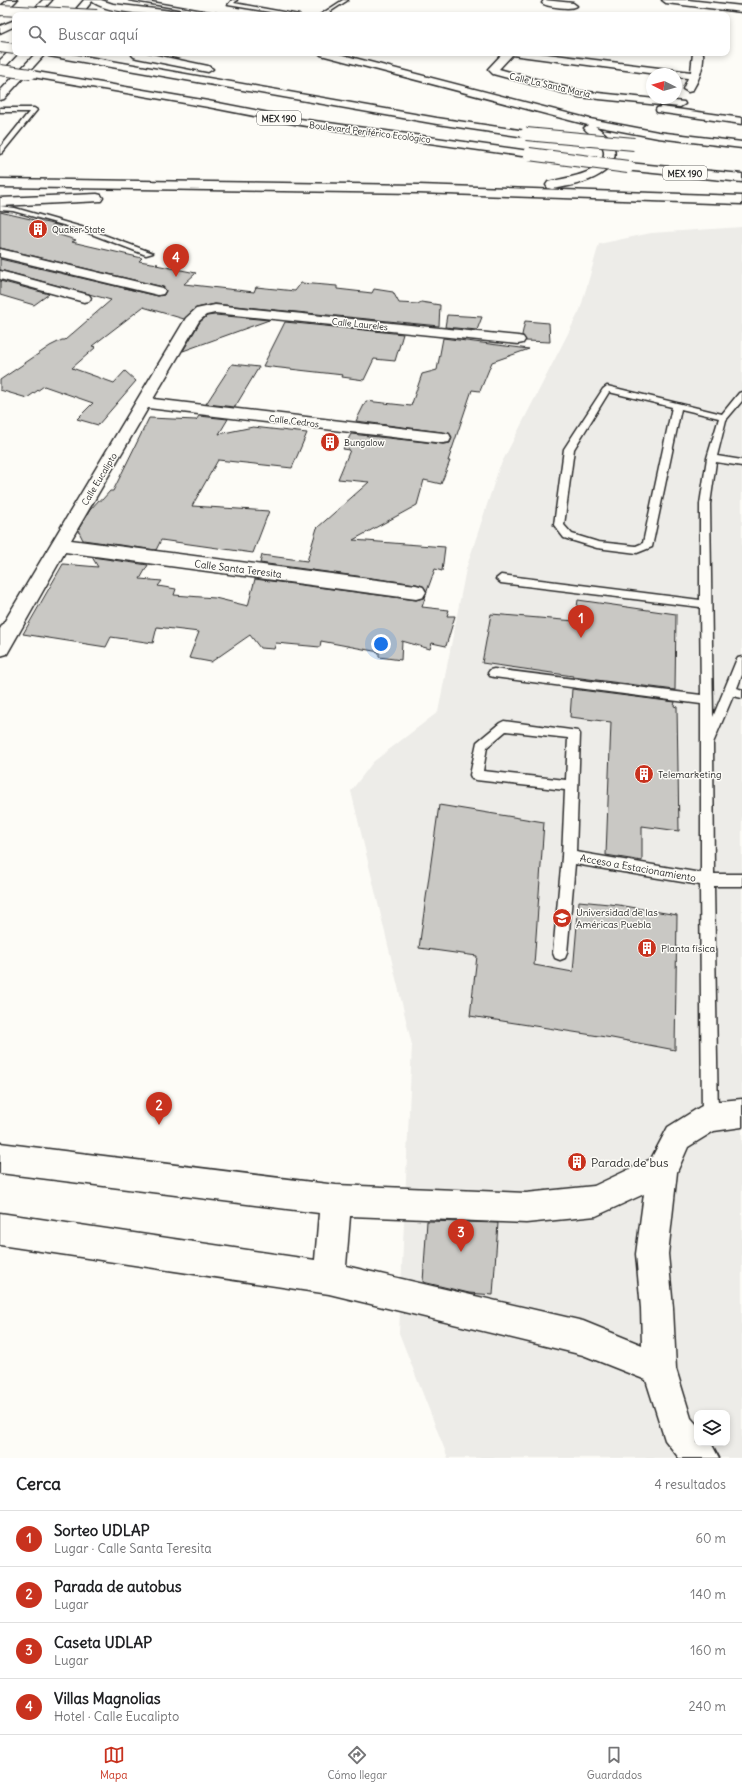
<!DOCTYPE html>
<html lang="es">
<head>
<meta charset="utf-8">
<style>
  :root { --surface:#fff; --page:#f6f6f6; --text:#202124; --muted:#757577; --line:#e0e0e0; --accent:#c8321e }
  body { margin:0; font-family:Delius,sans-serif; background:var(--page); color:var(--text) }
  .controls { position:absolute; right:12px; bottom:12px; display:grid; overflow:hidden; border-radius:8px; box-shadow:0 2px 6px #0003 }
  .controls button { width:36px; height:36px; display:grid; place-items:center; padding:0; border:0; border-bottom:1px solid var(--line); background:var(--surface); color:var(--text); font:20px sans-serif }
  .compass { position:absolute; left:646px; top:68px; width:36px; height:36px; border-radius:50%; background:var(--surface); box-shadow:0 2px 6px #0003; rotate:276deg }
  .you { position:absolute; left:381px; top:644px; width:14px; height:14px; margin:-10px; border:3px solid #fff; border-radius:50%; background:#1a73e8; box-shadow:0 0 0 6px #1a73e833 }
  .badge { display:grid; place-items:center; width:26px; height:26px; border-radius:50%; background:var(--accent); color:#fff; font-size:13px; font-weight:700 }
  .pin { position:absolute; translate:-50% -33px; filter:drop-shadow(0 1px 2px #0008) }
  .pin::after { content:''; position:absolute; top:21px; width:14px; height:12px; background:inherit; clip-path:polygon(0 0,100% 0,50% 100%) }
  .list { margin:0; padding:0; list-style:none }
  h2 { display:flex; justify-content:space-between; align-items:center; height:52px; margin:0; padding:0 16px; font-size:17px }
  h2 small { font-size:13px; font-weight:400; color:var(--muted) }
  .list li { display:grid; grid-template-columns:26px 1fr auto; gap:12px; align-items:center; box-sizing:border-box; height:56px; padding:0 16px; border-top:1px solid var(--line) }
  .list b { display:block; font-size:15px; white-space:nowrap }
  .list p { margin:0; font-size:13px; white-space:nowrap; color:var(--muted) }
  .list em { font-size:13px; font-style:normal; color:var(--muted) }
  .icon { flex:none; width:22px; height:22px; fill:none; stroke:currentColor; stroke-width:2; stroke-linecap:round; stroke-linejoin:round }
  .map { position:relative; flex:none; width:742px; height:1458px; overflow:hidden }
  .search { position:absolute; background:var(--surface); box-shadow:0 2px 6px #0003; left:12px; right:12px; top:12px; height:44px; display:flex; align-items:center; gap:10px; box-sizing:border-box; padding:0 14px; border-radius:8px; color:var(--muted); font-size:15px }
  .sheet { height:276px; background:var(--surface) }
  nav { display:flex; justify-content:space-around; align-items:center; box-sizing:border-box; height:56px; border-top:1px solid var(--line); background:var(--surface); font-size:11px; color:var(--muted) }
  nav a { display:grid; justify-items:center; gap:2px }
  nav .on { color:var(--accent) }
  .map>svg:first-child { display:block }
  .built { fill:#edece8; fill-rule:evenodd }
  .building { fill:#c9c8c4; stroke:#2b2b2b }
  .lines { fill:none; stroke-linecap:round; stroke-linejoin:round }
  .service-casing { stroke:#2b2b2b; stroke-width:3 }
  .minor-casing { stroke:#2b2b2b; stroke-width:3 }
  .secondary-casing { stroke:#2b2b2b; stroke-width:3 }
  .primary-casing { stroke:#2b2b2b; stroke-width:3 }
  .trunk-casing { stroke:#2b2b2b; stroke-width:3 }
  .service { fill:#fdfcf7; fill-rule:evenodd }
  .minor { fill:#fdfcf7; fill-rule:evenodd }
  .secondary { fill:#fdfcf7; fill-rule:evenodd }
  .primary { fill:#fdfcf7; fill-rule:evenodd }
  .trunk { fill:#fdfcf7; fill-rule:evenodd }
  .trunk-bridge-far1-casing { stroke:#2b2b2b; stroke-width:12; stroke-linecap:butt }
  .trunk-bridge-casing { stroke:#2b2b2b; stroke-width:14; stroke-linecap:butt }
  .trunk-bridge-far1 { stroke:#fdfcf7; stroke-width:10 }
  .trunk-bridge { stroke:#fdfcf7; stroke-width:12 }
  .labels { text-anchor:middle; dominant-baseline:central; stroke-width:3; stroke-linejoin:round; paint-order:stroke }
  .far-street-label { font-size:9px; fill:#2b2b2b; stroke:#fdfcf7 }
  .shield { fill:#fdfcf7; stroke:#6a6a68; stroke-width:1 }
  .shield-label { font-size:9px; font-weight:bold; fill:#2b2b2b }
  .far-poi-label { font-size:9px; fill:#2b2b2b; stroke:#fdfcf7; text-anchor:start }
  .street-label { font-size:10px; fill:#2b2b2b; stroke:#fdfcf7 }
  .poi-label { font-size:10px; fill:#2b2b2b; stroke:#fdfcf7; text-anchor:start }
  .near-poi-label { font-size:12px; fill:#2b2b2b; stroke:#fdfcf7; text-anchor:start }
</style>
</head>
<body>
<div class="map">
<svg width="742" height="1458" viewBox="0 0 742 1458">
  <rect width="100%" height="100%" fill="#fdfcf7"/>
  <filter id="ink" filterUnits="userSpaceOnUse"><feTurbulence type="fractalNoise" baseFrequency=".025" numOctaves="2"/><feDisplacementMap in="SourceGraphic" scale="8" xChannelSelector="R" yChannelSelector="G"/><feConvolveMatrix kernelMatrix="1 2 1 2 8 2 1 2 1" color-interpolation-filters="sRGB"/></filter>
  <g filter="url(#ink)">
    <path class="built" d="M742 227V1458H448L399 1333 412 1045 351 791 373 762 438 712 466 569 499 468 580 310 599 244 651 233ZM697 1413H727V1443H697Z"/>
    <g class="building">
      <polygon points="0,212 61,226 53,233 76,240 72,242 142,258 139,261 158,264 156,265 196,273 184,284 254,292 256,287 295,291 301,283 337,286 337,289 372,293 374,289 393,292 399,303 418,304 421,302 440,305 439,326 215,304 196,308 184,319 143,307 92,346 96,347 72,368 114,383 125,371 136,381 98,425 77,419 93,403 44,386 27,398 0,390 0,380 50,346 62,340 65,340 111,300 0,270 0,259 158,296 164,295 166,290 163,287 0,248"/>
      <polygon points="0,281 49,294 34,305 0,295"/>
      <polygon points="215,315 269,320 183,351 200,322 207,316"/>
      <polygon points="447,315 482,317 477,330 445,327"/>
      <polygon points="525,321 549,323 550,342 526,341 522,335"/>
      <polygon points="285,322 403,334 395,361 374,359 364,380 342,377 343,375 263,366"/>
      <polygon points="443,338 529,349 492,362 480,391 472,390 448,461 450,461 441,484 424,480 417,505 353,540 445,547 442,571 435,569 427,591 423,586 416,584 260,563 262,555 307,561 317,528 369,482 338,479 350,450 343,449 351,434 443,444 450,443 452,437 449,433 356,421 366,401 411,406 422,374 437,370"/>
      <polygon points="232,364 259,367 235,407 206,404"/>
      <polygon points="199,416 228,419 219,434 253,427 307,433 292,468 218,460 192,506 269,511 253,553 161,540 156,550 83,540 78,530 90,510 99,500 102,500 110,491 113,491 149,418 196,420"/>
      <polygon points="92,557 148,565 140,579 162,581 158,586 176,589 174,595 215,598 248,606 255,579 416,600 423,598 426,595 422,607 449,610 447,616 455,616 446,646 432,643 430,649 402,641 401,660 379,657 379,652 321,641 320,647 276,643 274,649 260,648 250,635 211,662 189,658 199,632 157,627 153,643 111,637 106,647 23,634 63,564 98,567"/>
      <polygon points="578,600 676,614 675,690 573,677 573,676 482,663 491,614 575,621"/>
      <polygon points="572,689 675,702 674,706 677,707 679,831 642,826 642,861 606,855 611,722 570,717"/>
      <polygon points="439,805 544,822 534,965 573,972 579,901 619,905 677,915 675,1050 612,1038 470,1016 477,956 419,948"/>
      <polygon points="427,1221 498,1223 493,1295 469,1293 423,1282"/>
    </g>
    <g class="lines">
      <g class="service-casing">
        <g id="service">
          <polygon points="129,0 140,0 226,15 215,15"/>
          <polygon points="232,0 237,0 234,3 299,15 288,15 228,5"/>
          <polygon points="343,0 348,0 325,15 320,15"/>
          <polygon points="0,108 34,108 37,110 2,153 0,154 0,148 29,112 0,112"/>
          <polygon points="0,206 15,208 85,228 153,253 146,255 81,230 13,211 0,210"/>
          <path d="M607 386 722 414 739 393 742 392V401L726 420 717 456 742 460V466L716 462 710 504 713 717 736 661 738 658 742 657V675L737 688 742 690V698L733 696 713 743 714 874H742V886H714L718 1117 716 1123 710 1125 704 1123 702 1117 700 885 575 864 567 953 565 958 560 960 555 958 553 953 562 857 565 790 476 780 472 779 470 775 477 742 500 723 504 721 578 731 580 734 576 852 701 873V704L494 677 490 676 488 673 490 670 494 669 701 695 700 607 501 583 496 579 501 575 700 600V504L707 458 719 418 681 409 652 547 637 553 597 548 564 538 554 525 564 449 603 389ZM609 392 672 407 643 543 636 546 598 542 572 534 564 525 574 449ZM506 731 568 738 566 780 483 771 487 747Z"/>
        </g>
      </g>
      <g class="minor-casing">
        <g id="minor">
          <path d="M544 0 573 3 577 6C573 10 546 7 542 3Z"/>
          <polygon points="662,0 688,0 742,6 742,12 666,3"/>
          <polygon points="133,53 146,53 208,66 213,69 208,72 137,58 134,57 132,55"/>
          <path d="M503 53H539L691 72 693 53H703C704 67 699 80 692 91L688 92 683 89 688 78 676 77V74H656L512 55 499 69 579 91 684 102 685 104 680 107 579 97 493 74 488 69Z"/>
          <polygon points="661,107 742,118 742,124 657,112 656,110 657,108"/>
          <polygon points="0,249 163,288 165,291 163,294 158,295 0,257"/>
          <polygon points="0,271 89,295 91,298 89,301 84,302 0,279"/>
          <polygon points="215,305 518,336 523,337 525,340 523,343 518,344 215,313 206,315 199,321 153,399 443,433 449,434 451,438 449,442 443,443 148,408 71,540 416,585 423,587 426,592 423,597 416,599 65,552 7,654 0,656 0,629 186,318 196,309"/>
          <path d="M742 1099V1127L714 1131 688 1147 677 1172 668 1254 673 1308 676 1369 691 1418 697 1425V1443H711L719 1458H679L665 1440 646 1380 583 1355 329 1294 0 1245V1213L315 1260 319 1213 0 1173V1143L336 1185 526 1193 594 1186 651 1159 668 1127 700 1107 710 1102ZM644 1194 636 1254 641 1308 642 1345 583 1321 346 1266 350 1216 526 1223 596 1216Z"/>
        </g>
      </g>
      <g class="secondary-casing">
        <g id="secondary">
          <polygon points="8,0 17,0 3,14 0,15 0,7"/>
          <polygon points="84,0 93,0 81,15 71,15"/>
          <polygon points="36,53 46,53 4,99 0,100 0,91"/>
        </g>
      </g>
      <g class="primary-casing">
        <g id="primary">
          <polygon points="43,0 52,0 38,15 28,15"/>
          <polygon points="15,20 15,26 0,33 0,26"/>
          <polygon points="15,48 15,53 18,53 4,68 0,69 0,60 12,49"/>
        </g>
      </g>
      <g class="trunk-casing">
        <g id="trunk">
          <path d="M91 0H101L113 4 180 12 185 15C165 15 104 15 91 0Z"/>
          <polygon points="44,53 66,53 437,118 526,131 532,134 526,137 437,124 49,56"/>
          <path d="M319 53H335L590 119 658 132 742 142V148L658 138 595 126C624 145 620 168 589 180 577 185 564 187 552 189L548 188 546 185 548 182C564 178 615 173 602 145 599 137 589 135 584 128L588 125 321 55Z"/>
          <polygon points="31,71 208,101 300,119 529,151 535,154 529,157 300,125 208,107 27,76 26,74 27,72"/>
          <polygon points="628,163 742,174 742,182 624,170 622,167 624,164"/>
          <polygon points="0,179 418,185 742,196 742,204 418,193 0,187"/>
          <polygon points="97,194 101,195 103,198 101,201 0,206 0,198"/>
        </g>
      </g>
      <use href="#service" class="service"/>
      <use href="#minor" class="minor"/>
      <use href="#secondary" class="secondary"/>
      <use href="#primary" class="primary"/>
      <use href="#trunk" class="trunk"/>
      <g class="trunk-bridge-far1-casing">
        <g id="trunk-bridge-far1">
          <polyline points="0,10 97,15"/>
          <polyline points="0,47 15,49"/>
          <polyline points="0,70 31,74"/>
        </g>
      </g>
      <g class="trunk-bridge-casing">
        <g id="trunk-bridge">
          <polyline points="526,134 634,144"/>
          <polyline points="529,154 628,167"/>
        </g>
      </g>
      <use href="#trunk-bridge-far1" class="trunk-bridge-far1"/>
      <use href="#trunk-bridge" class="trunk-bridge"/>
    </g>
  </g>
  <defs>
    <g id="building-disc" transform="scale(1)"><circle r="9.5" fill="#c8321e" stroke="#fdfcf7"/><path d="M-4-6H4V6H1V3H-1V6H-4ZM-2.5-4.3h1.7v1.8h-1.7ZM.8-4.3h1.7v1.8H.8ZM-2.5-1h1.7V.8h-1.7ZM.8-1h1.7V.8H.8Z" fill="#fff"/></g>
    <g id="university-disc" transform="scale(1)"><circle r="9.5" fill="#c8321e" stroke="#fdfcf7"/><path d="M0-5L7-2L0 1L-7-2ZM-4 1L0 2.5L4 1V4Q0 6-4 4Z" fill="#fff"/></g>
  </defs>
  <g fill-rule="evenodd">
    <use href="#building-disc" x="38" y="229"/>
    <use href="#building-disc" x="330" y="442"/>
    <use href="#building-disc" x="644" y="774"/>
    <use href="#university-disc" x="562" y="918"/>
    <use href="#building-disc" x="647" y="948"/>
    <use href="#building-disc" x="577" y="1162"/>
  </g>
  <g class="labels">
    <g class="far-street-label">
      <text transform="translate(550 85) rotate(13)">Calle La Santa María</text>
      <text transform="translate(370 132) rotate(7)">Boulevard Periférico Ecológico</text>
      <text transform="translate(360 324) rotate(6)">Calle Laureles</text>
      <text transform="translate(294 421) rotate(7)">Calle Cedros</text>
      <text transform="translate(99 479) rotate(-59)">Calle Eucalipto</text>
    </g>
    <g class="shield">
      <rect x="257" y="111" width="44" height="14" rx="3"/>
      <rect x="663" y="166" width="44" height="14" rx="3"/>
    </g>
    <g class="shield-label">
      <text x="279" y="118">MEX 190</text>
      <text x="685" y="173">MEX 190</text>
    </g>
    <g class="far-poi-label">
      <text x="52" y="229">Quaker State</text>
      <text x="344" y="442">Bungalow</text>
    </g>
    <g class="street-label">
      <text transform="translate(238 569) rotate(7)">Calle Santa Teresita</text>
      <text transform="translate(638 868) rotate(10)">Acceso a Estacionamiento</text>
    </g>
    <g class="poi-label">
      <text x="658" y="774">Telemarketing</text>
      <text x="576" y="912">Universidad de las<tspan x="576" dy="12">Américas Puebla</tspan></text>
      <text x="661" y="948">Planta física</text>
    </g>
    <g class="near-poi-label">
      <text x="591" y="1162">Parada de bus</text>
    </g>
  </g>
</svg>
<div class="controls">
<button><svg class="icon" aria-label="layers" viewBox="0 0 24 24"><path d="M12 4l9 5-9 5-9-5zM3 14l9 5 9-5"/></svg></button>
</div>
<svg class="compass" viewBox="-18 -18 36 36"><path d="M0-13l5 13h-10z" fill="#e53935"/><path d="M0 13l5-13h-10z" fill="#757577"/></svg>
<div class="you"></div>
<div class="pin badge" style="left:581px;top:638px">1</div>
<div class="pin badge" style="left:159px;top:1125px">2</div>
<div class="pin badge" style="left:461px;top:1252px">3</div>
<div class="pin badge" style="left:176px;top:277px">4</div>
<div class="search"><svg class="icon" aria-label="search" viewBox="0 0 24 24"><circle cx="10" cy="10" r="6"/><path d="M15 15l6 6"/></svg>Buscar aquí</div>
</div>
<section class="sheet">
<h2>Cerca<small>4 resultados</small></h2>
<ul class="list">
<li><span class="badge">1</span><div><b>Sorteo UDLAP</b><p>Lugar · Calle Santa Teresita</p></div><em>60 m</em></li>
<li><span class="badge">2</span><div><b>Parada de autobus</b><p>Lugar</p></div><em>140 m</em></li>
<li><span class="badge">3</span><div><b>Caseta UDLAP</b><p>Lugar</p></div><em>160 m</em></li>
<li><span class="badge">4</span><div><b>Villas Magnolias</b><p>Hotel · Calle Eucalipto</p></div><em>240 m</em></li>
</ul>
</section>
<nav>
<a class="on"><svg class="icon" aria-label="map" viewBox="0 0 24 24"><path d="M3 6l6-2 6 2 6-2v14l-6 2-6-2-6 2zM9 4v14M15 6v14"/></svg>Mapa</a>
<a><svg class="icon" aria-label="directions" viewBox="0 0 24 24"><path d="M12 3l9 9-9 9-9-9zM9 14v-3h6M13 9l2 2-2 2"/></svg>Cómo llegar</a>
<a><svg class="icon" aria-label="saved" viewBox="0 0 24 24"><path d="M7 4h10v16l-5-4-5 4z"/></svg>Guardados</a>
</nav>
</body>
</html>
